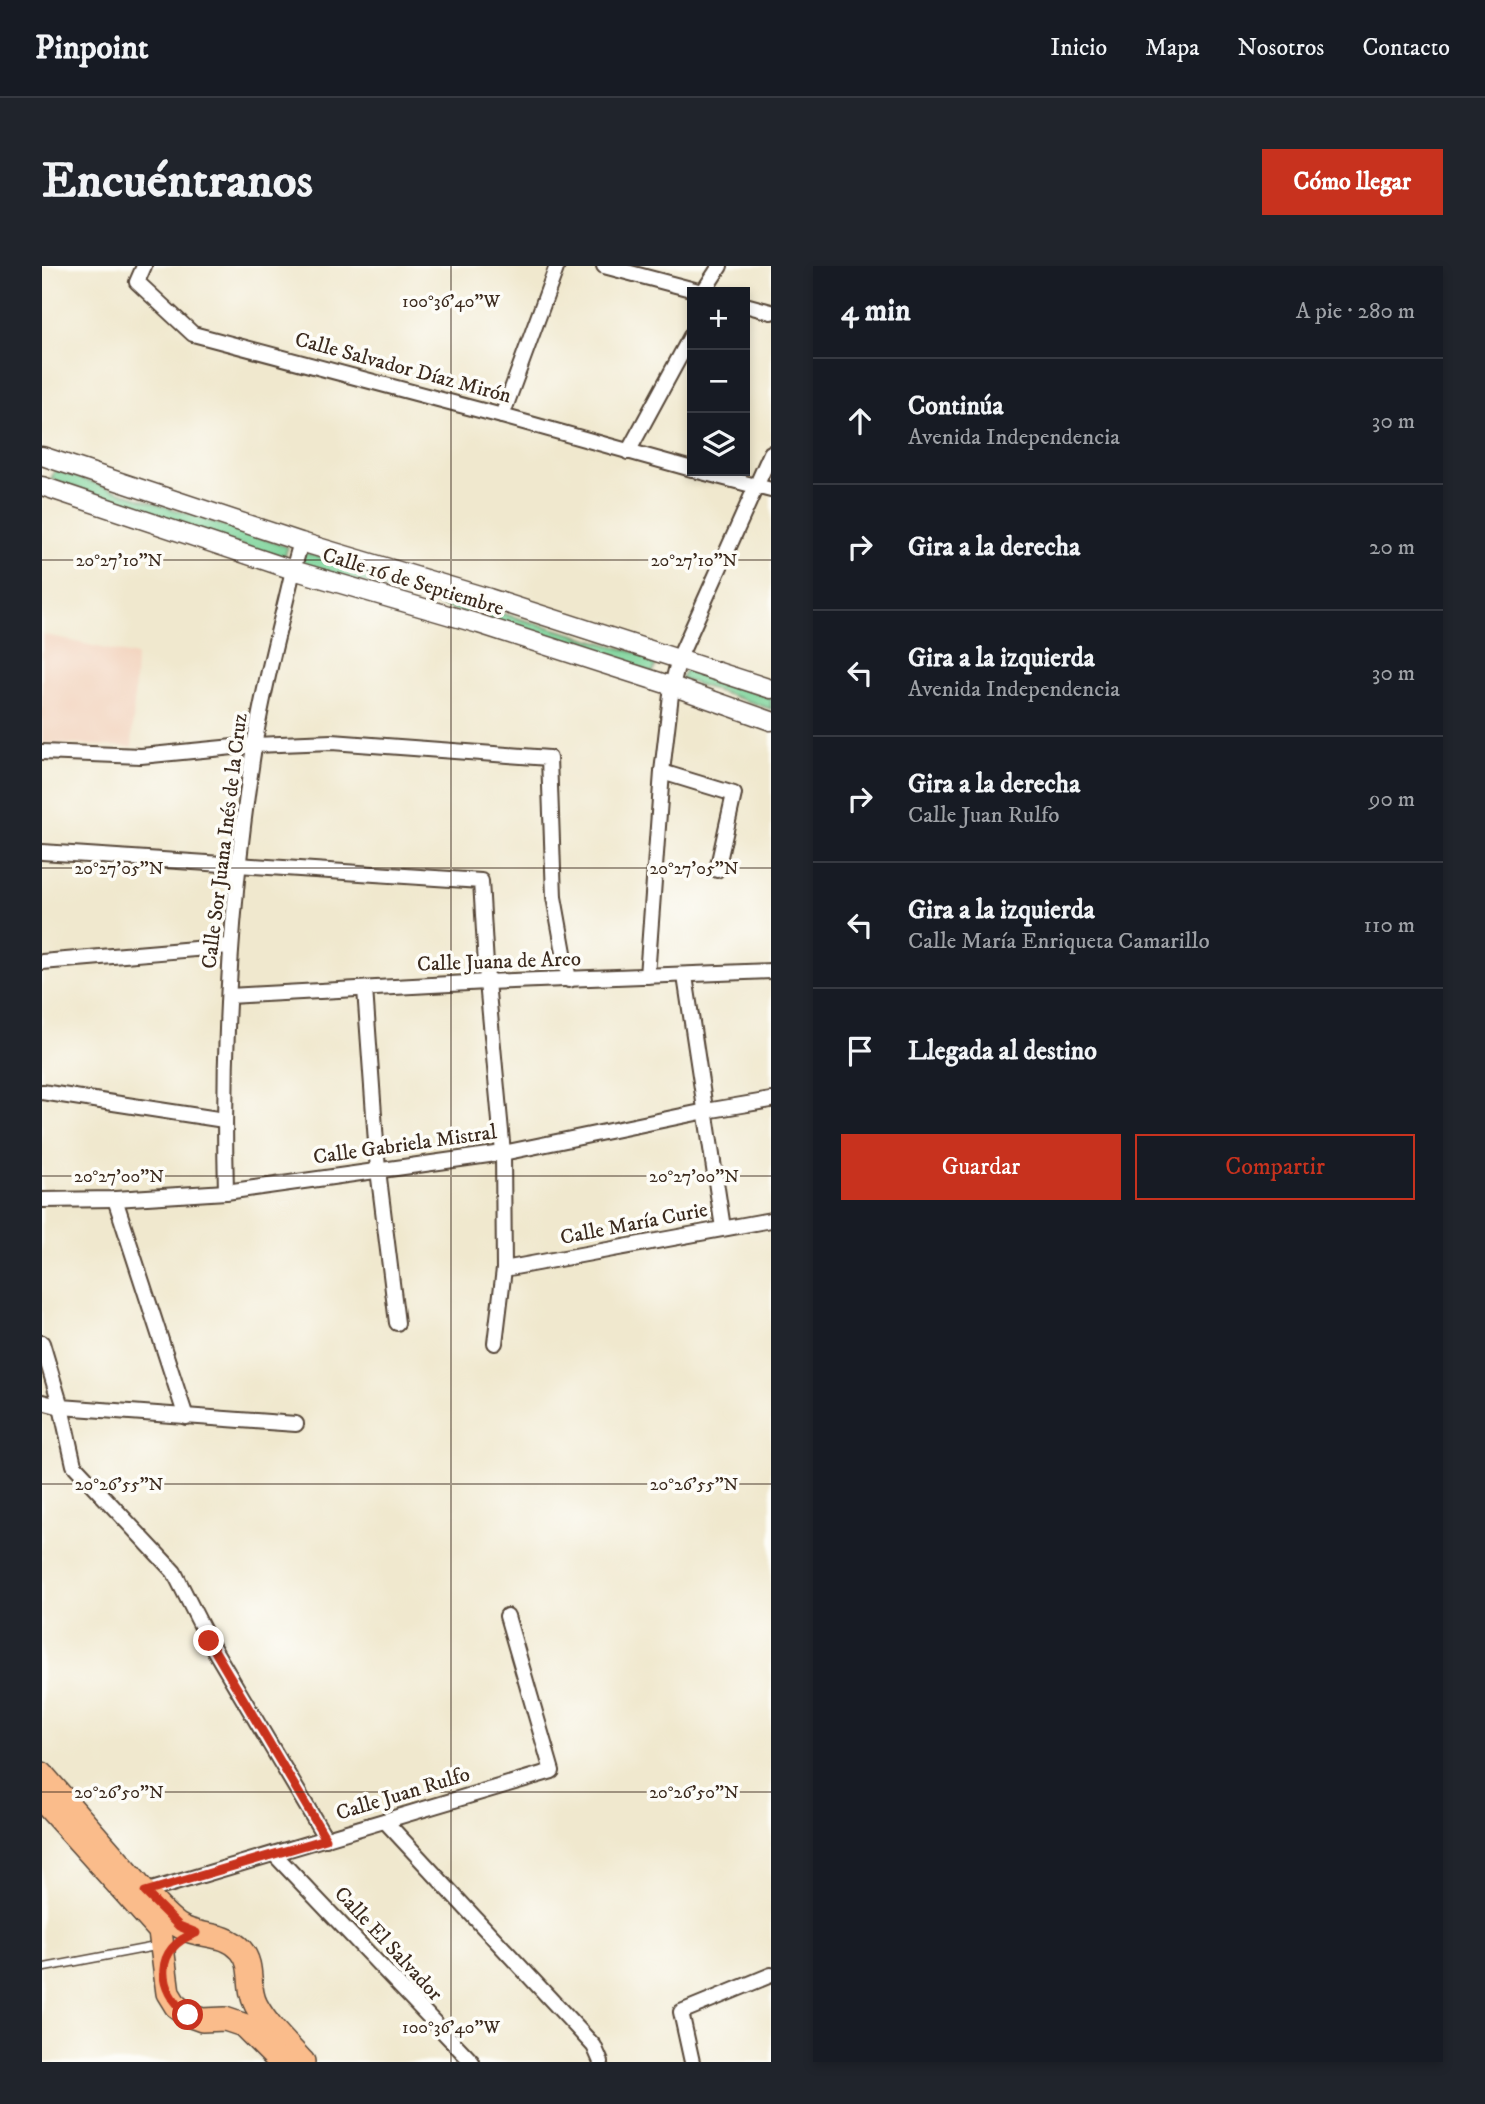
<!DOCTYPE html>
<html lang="es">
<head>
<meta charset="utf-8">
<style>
  :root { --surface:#171b24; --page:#20242c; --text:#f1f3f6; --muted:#9ea1a6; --line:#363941; --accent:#c8321e }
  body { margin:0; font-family:"IM FELL DW Pica",serif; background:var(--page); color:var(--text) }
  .controls { position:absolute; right:21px; top:21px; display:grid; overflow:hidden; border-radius:0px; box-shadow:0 4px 10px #0003 }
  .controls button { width:63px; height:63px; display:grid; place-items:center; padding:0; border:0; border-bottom:2px solid var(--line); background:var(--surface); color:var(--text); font:35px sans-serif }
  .stop { position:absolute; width:21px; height:21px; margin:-16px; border:5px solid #c8321e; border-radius:50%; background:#fff }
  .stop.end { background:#c8321e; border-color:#fff; box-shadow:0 2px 7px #0008 }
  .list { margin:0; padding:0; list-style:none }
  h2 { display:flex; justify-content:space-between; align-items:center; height:91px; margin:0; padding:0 28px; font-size:30px }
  h2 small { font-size:23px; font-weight:400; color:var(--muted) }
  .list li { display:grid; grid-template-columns:46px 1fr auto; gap:21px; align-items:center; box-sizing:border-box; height:126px; padding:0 28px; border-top:2px solid var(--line) }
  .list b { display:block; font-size:26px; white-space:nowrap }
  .list p { margin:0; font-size:23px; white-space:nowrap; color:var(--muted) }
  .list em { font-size:23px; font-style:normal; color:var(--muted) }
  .actions { display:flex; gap:14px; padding:21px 28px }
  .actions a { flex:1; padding:16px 0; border:2px solid var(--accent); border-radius:0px; text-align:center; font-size:24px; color:var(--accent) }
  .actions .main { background:var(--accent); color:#fff }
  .icon { flex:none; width:38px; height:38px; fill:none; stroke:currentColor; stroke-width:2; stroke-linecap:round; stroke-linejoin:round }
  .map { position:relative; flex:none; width:729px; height:1796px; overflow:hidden; border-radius:0px }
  header { display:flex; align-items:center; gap:42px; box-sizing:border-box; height:98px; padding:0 35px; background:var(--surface); border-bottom:2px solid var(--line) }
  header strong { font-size:33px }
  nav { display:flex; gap:38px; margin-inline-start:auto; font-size:24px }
  .intro { display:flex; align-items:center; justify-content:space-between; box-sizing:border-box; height:168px; padding:0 42px }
  h1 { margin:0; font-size:49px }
  .button { padding:18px 32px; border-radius:0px; background:var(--accent); color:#fff; font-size:24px; font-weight:700 }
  main { display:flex; gap:42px; padding:0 42px }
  aside { flex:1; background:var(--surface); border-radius:0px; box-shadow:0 4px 10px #0003 }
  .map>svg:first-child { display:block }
  .built { fill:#f3d4bf }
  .green { fill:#7ad399; stroke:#5a7e5c; stroke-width:2 }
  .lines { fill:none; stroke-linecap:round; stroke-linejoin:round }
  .service-casing { stroke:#564638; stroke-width:10 }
  .minor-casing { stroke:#564638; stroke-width:18 }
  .tertiary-casing { stroke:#564638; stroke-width:21 }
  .primary-casing { stroke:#564638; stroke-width:26 }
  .service { stroke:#fff; stroke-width:7 }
  .minor { stroke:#fff; stroke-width:14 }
  .tertiary { stroke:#fff; stroke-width:18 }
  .primary { stroke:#fabc8b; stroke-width:23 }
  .route { stroke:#c8321e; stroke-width:9 }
  .ticks { fill:none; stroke:#3b2a1e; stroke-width:2; stroke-opacity:0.45 }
  .labels { text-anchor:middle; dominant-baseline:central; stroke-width:7; stroke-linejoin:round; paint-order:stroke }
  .street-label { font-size:21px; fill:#3b2a1e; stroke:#fdfcf7 }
  .ticks-label { font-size:18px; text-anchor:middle; fill:#3b2a1e; stroke:#fdfcf7; stroke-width:7; stroke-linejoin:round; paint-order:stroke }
</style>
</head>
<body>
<header>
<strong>Pinpoint</strong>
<nav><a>Inicio</a><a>Mapa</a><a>Nosotros</a><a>Contacto</a></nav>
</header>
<div class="intro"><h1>Encuéntranos</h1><a class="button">Cómo llegar</a></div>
<main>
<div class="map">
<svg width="729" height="1796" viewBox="0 0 729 1796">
  <rect width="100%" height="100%" fill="#fdfcf7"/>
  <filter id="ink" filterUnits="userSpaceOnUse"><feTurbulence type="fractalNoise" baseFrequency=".0143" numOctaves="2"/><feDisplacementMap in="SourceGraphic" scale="14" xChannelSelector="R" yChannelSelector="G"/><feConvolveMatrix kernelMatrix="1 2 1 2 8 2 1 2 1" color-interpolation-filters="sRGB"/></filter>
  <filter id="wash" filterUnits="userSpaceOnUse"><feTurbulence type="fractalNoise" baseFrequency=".00686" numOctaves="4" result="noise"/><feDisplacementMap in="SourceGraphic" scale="28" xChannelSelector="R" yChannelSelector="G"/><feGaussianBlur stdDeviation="1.57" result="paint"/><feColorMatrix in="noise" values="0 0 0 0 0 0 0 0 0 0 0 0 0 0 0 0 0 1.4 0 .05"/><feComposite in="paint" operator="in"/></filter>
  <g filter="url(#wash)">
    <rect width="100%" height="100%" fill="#f0e8ce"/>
    <polygon class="built" points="0,368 94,390 90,481 0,477"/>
    <g class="green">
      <polygon points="13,204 246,281 241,294 9,213"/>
      <polygon points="261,286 428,337 425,348 259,298"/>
      <polygon points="448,344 616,393 611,407 444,354"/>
      <polygon points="644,403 729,432 729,443 639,413"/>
    </g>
  </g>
  <g filter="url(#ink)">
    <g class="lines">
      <g class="service-casing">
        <polyline id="service" points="0,1702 116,1680"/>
      </g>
      <g class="minor-casing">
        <g id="minor">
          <polyline points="102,0 95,16 151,68 460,150 650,203"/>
          <polyline points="562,0 660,26"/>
          <polyline points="661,26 678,0"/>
          <polyline points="703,39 729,46"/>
          <polyline points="460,150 515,0"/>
          <polyline points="586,186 650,68"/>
          <polyline points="656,205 729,224"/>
          <polyline points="0,486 99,490 212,479 290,476 507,492 512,631 527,714"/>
          <polyline points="620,506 692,528 675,604"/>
          <polyline points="0,586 439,615 445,716 461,887 462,1003 453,1077"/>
          <polyline points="0,696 188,680"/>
          <polyline points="605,710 620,506 630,420 637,392 729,187"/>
          <polyline points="643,710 681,962"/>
          <polyline points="323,723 336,904 355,1057"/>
          <polyline points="187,730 445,716 729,705"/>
          <polyline points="0,826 182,854"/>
          <path d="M184 926C180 777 189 628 212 481 221 421 238 362 251 304L259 276"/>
          <polyline points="73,933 144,1151"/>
          <polyline points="0,934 73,933 184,926 461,887 664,845 729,834"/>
          <polyline points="462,1003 729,954"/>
          <polyline points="0,1077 19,1141 32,1199 132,1306 167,1375 284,1573"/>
          <polyline points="0,1136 19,1141 254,1158"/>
          <polyline points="343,1555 552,1780 559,1796"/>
          <polyline points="232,1588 430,1796"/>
          <polyline points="103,1626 510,1505 465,1350"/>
          <polyline points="650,1796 639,1746 729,1709"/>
        </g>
      </g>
      <g class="tertiary-casing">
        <g id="tertiary">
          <polyline points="0,190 259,276 447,332 729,423"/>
          <polyline points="0,220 251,304 437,358 630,420 729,455"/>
        </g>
      </g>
      <g class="primary-casing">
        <g id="primary">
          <path d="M0 1508C27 1539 54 1570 81 1601 98 1620 115 1643 136 1659 156 1673 181 1664 199 1684 213 1700 204 1721 214 1739 225 1760 245 1778 261 1796"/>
          <polyline points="0,1534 118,1665 126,1727 134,1740 146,1749 160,1754 183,1753 201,1759 238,1796"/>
        </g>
      </g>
      <use href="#service" class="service"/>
      <use href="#minor" class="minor"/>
      <use href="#tertiary" class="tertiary"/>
      <use href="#primary" class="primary"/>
    </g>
  </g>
  <g class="lines" filter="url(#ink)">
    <path class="route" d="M146 1749C113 1724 112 1681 154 1667L137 1660 103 1626 284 1573 167 1375"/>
  </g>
  <path class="ticks" d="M409 0V1796M0 294H729M0 602H729M0 910H729M0 1218H729M0 1526H729"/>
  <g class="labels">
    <g class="street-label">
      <text transform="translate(361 102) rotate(15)">Calle Salvador Díaz Mirón</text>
      <text transform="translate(371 316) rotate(17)">Calle 16 de Septiembre</text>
      <text transform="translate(183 575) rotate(-83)">Calle Sor Juana Inés de la Cruz</text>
      <text transform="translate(457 696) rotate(-2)">Calle Juana de Arco</text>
      <text transform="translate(363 879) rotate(-8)">Calle Gabriela Mistral</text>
      <text transform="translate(592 958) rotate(-11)">Calle María Curie</text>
      <text transform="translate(361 1528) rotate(-17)">Calle Juan Rulfo</text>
      <text transform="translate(346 1678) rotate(47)">Calle El Salvador</text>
    </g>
  </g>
  <g class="ticks-label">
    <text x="409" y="41">100°36'40"W</text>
    <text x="77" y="300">20°27'10"N</text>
    <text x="652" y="300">20°27'10"N</text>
    <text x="77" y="608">20°27'05"N</text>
    <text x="652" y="608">20°27'05"N</text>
    <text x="77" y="916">20°27'00"N</text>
    <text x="652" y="916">20°27'00"N</text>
    <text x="77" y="1224">20°26'55"N</text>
    <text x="652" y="1224">20°26'55"N</text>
    <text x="77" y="1532">20°26'50"N</text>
    <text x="652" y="1532">20°26'50"N</text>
    <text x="409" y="1767">100°36'40"W</text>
  </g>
</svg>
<div class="controls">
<button>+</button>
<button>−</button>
<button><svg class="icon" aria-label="layers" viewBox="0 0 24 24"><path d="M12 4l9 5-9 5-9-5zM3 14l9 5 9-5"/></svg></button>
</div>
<div class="stop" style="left:146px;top:1749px"></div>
<div class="stop end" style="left:167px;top:1375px"></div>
</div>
<aside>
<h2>4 min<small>A pie · 280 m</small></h2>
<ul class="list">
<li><svg class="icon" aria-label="ahead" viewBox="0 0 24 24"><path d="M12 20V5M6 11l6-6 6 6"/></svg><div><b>Continúa</b><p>Avenida Independencia</p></div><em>30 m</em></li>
<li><svg class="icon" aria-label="right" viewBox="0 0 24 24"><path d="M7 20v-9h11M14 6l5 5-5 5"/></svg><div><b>Gira a la derecha</b></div><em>20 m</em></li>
<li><svg class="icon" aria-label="left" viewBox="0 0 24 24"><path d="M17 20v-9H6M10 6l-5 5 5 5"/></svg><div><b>Gira a la izquierda</b><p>Avenida Independencia</p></div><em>30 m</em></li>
<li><svg class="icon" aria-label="right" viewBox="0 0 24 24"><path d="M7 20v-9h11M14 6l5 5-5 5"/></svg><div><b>Gira a la derecha</b><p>Calle Juan Rulfo</p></div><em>90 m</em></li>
<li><svg class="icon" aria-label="left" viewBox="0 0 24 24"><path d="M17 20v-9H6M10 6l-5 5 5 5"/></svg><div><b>Gira a la izquierda</b><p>Calle María Enriqueta Camarillo</p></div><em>110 m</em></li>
<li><svg class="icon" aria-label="arrive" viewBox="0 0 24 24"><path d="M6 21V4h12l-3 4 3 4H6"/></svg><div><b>Llegada al destino</b></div></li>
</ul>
<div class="actions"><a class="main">Guardar</a><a>Compartir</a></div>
</aside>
</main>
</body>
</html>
